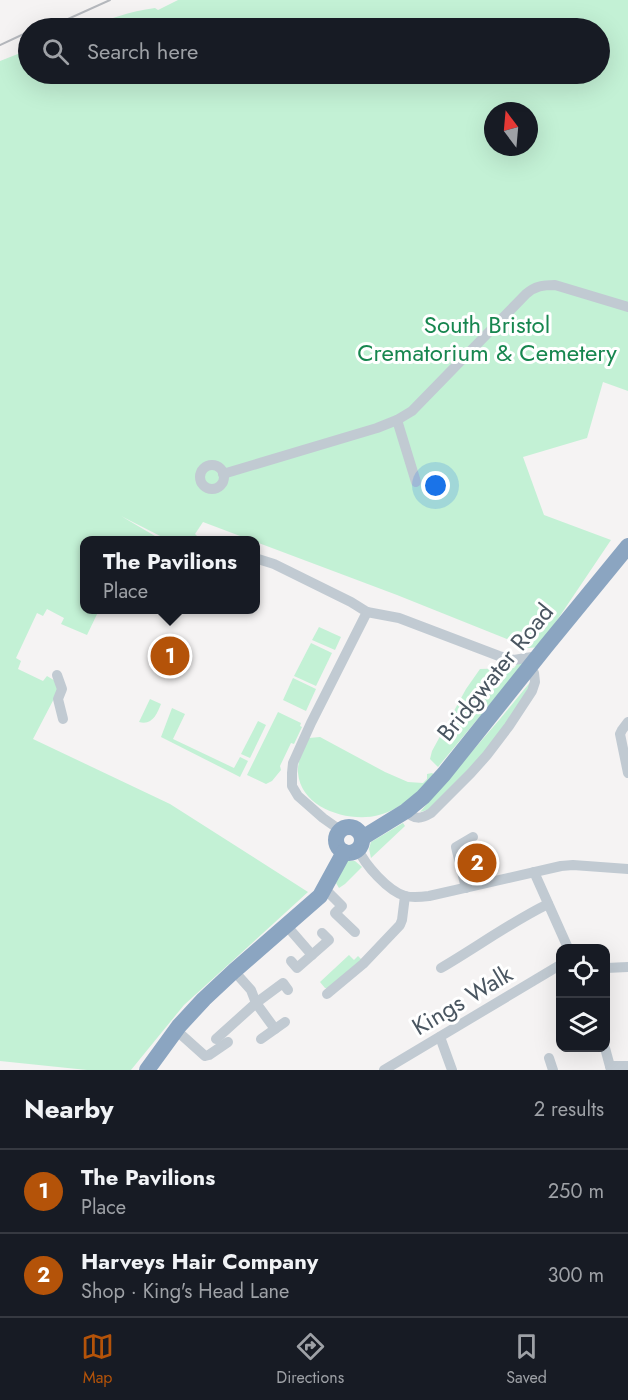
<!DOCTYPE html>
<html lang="en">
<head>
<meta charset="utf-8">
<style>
  :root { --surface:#171b24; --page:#242831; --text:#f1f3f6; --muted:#9ea1a6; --line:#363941; --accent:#b45309 }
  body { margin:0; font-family:Jost,sans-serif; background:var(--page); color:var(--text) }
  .controls { position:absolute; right:18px; bottom:18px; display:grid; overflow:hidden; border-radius:12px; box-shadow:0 6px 24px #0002 }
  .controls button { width:54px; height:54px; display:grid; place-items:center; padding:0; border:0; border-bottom:2px solid var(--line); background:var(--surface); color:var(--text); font:30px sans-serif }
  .compass { position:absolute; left:484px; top:102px; width:54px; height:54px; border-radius:50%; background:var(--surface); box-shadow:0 6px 24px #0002; rotate:344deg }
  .you { position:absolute; left:436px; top:486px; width:21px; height:21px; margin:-15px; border:4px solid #fff; border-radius:50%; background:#1a73e8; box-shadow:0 0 0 9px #1a73e833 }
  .badge { display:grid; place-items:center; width:39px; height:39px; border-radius:50%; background:var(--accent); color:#fff; font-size:20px; font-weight:700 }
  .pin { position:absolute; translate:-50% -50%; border:3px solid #fff; box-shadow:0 2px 6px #0006 }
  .popup { position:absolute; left:80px; top:536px; width:180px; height:78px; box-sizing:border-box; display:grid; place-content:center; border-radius:12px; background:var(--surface); filter:drop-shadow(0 2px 4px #0005); font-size:20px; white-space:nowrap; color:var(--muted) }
  .popup b { font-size:22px; color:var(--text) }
  .popup::after { content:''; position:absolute; left:50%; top:100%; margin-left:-12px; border:12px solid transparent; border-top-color:var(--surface) }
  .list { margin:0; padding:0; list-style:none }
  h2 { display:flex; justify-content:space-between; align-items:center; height:78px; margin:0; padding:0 24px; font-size:26px }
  h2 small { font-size:20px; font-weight:400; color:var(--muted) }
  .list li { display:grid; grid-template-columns:39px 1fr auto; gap:18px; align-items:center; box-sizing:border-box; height:84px; padding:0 24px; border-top:2px solid var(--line) }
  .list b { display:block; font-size:22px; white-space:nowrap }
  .list p { margin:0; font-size:20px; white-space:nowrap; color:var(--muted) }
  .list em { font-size:20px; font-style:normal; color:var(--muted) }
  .icon { flex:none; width:33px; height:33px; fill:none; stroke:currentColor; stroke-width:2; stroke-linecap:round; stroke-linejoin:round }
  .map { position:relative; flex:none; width:628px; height:1070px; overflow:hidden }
  .search { position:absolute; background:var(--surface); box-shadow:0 6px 24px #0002; left:18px; right:18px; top:18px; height:66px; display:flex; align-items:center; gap:15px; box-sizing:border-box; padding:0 21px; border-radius:33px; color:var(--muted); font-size:22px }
  .sheet { height:246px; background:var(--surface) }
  nav { display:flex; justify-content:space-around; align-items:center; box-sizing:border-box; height:84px; border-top:2px solid var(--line); background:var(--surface); font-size:16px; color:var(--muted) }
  nav a { display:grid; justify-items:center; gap:3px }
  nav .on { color:var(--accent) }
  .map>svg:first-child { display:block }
  .green { fill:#c3f1d5; fill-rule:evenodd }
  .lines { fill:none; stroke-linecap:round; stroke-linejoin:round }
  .minor { stroke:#c1cad2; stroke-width:10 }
  .highway { stroke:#8ba5c1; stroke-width:16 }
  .rail { stroke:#b5b8bd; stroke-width:2 }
  .labels { text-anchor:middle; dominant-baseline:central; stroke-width:6; stroke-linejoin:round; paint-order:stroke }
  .park-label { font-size:24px; fill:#17864f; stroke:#fff }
  .street-label { font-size:24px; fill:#4a5661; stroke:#fff }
</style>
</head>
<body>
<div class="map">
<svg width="628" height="1070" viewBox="0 0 628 1070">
  <rect width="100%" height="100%" fill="#f5f3f3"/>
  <g class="green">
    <path d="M178 0H628V391L603 382 587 438 523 457 544 515 611 540 539 647 529 648 397 595 203 522 195 534 197 536V540H168L121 516 155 536 165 540H142L134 537 132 540H84V610H99L87 635 61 624 64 618 47 609 43 616 37 613 16 658 21 661 18 669 43 681 47 676 57 682 58 691 33 739 170 804 308 892 184 1005 131 1070H87L0 1061V61L28 50V74H600V28H83C107 20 130 11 155 8L158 10ZM493 111H529V147H493Z"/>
    <polygon points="319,627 341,637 335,650 312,640"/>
    <polygon points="311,643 332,653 316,686 294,676"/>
    <polygon points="524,663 438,767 430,759 432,751 466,689 480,669 514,668 517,664"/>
    <polygon points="293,678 316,689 306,711 283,700"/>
    <polygon points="532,680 533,684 485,755 431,809 420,812 500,719"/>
    <path d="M150 699 161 704C157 714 152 726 139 722Z"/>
    <polygon points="172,708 185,714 173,739 234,768 240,757 248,761 240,777 161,737"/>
    <polygon points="278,712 301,723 300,726 302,727 294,744 291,743 280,766 281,770 272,781 266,784 247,775"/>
    <polygon points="258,721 266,725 250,758 241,754"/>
    <path d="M320 737 385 772 408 782 423 783 427 779V774L432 773 435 775C419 791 402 809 379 815 350 823 301 809 298 773 297 762 303 747 309 738Z"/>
    <polygon points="403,823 405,826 371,858 369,849 371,842"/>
    <polygon points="347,861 355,861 362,867 345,884 339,888 336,883"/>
    <polygon points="349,955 354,960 358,956 362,960 328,988 325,988 320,982"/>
  </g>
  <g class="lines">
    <g class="minor">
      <polyline points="397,420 416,482"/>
      <circle cx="212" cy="477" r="12"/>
      <path d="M223 474 377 428 397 420 412 411 526 294C535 286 543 285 555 285L628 307"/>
      <polyline points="255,558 274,564 351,602 367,612 311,723 293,763 292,773 292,786 298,796 323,818 340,830"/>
      <polyline points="367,612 399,618 499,656 514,660 538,656"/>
      <polyline points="57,675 62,689 58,699 63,719"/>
      <polyline points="628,722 622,730 620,734 628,773"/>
      <path d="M406 811C414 820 421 819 431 813L471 773 487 755 509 726 532 691 535 682 534 673 529 668"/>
      <path d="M358 849C365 865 388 891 405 896 413 898 421 897 429 896L561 866 573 865 628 869"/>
      <polyline points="534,872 568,948"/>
      <polyline points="466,888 456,847 473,837"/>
      <polyline points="325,889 342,906 335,913 355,932"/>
      <polyline points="286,925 312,955"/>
      <polyline points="291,961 297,968 329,940 322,933"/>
      <path d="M441 968C477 947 511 922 548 904"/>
      <polyline points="606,968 628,967"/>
      <polyline points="234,971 251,990 256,1003 275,1029"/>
      <polyline points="327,994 363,964 400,925 402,920 405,896"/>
      <polyline points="176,1030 205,1056 209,1055 228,1042"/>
      <polyline points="440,1037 452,1070"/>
      <polyline points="216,1039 256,1003 283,983 288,990"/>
      <polyline points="261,1039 285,1022"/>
      <polyline points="605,1048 611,1070"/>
      <polyline points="549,1058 553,1070"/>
      <polyline points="610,1066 628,1066"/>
      <polyline points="384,1070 560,965"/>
    </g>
    <g class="highway">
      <circle cx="349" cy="840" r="13"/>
      <polyline points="362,838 406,811 423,797 444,774 547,645 628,546"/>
      <polyline points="147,1070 179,1026 204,999 234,971 320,896 344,852"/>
    </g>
    <g class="rail">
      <polyline points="48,28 110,0"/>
      <polyline points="0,45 28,32"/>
    </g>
  </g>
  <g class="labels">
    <g class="park-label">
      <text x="487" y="324">South Bristol<tspan x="487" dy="28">Crematorium &amp; Cemetery</tspan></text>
    </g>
    <g class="street-label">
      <text transform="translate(495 672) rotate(-51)">Bridgwater Road</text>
      <text transform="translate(462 1000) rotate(-31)">Kings Walk</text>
    </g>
  </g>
</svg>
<div class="controls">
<button><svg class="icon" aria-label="locate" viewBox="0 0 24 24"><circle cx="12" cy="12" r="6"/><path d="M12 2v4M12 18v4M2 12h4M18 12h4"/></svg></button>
<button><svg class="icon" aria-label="layers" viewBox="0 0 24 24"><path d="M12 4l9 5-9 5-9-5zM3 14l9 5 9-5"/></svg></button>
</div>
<svg class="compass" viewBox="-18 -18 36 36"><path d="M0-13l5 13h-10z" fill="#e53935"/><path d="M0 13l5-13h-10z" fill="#9ea1a6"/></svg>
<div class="you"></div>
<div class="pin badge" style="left:170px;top:656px">1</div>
<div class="popup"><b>The Pavilions</b>Place</div>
<div class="pin badge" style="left:477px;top:863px">2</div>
<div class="search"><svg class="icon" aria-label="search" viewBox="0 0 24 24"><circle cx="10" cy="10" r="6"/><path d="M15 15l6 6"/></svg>Search here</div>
</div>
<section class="sheet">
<h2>Nearby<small>2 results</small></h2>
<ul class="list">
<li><span class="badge">1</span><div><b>The Pavilions</b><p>Place</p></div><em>250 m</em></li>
<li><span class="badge">2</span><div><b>Harveys Hair Company</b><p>Shop · King's Head Lane</p></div><em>300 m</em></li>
</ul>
</section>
<nav>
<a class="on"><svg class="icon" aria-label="map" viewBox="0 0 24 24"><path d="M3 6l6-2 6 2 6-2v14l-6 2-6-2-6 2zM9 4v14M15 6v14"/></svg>Map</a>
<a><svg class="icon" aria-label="directions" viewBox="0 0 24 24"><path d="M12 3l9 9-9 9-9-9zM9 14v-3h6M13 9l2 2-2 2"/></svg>Directions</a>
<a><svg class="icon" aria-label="saved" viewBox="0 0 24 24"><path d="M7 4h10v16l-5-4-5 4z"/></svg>Saved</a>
</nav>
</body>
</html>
